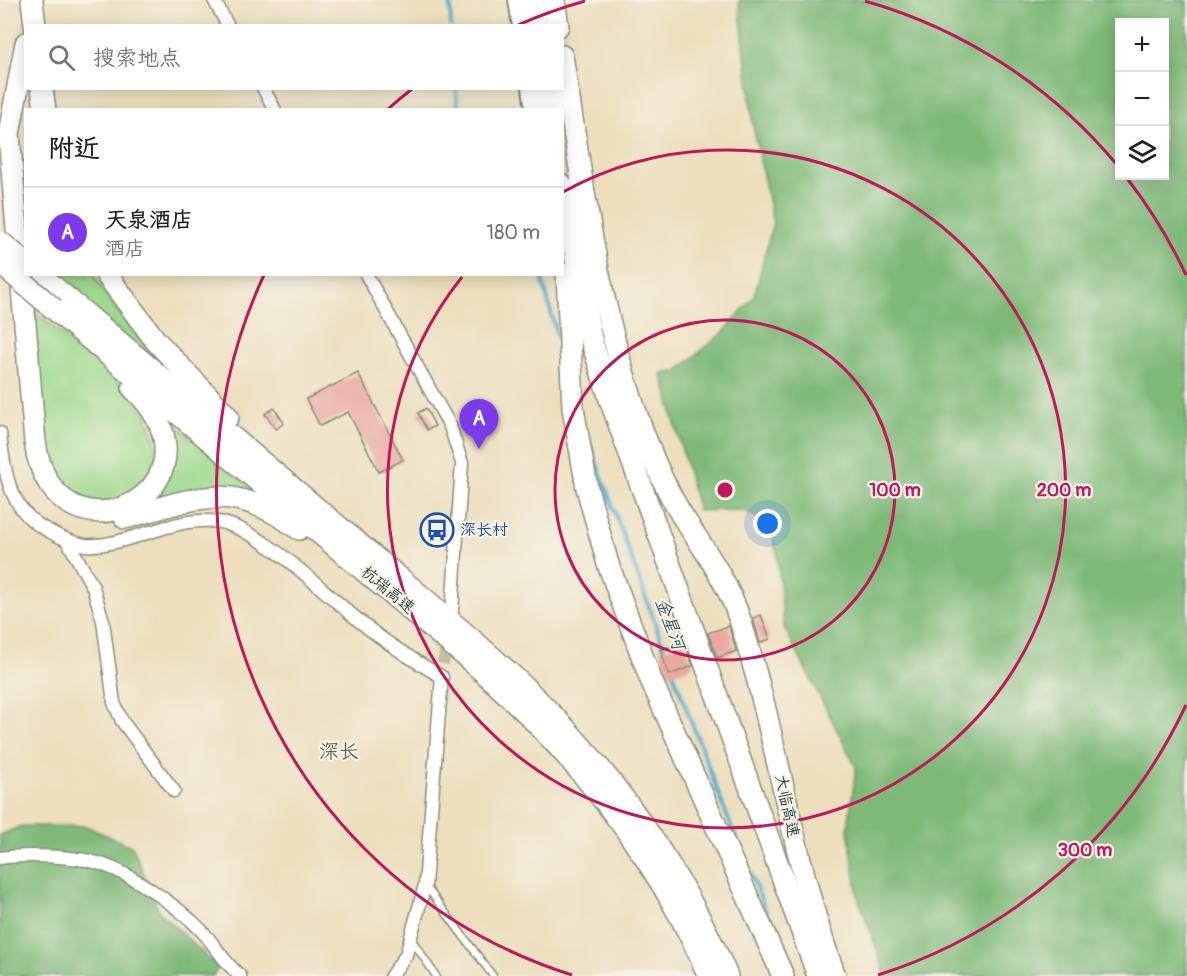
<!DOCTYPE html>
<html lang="zh">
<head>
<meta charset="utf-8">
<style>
  :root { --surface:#fff; --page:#f2f2f2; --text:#202124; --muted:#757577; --line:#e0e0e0; --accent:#7c3aed }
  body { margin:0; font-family:Pangolin,"LXGW WenKai TC",sans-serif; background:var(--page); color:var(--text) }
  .controls { position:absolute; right:18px; top:18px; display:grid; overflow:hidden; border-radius:0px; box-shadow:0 3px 15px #0003 }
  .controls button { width:54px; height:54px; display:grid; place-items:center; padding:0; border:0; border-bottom:2px solid var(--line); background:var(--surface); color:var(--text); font:30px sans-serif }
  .you { position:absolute; left:768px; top:524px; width:21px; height:21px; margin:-15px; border:4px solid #fff; border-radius:50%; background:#1a73e8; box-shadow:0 0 0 9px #1a73e833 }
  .badge { display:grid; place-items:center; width:39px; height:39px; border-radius:50%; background:var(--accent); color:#fff; font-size:20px; font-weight:700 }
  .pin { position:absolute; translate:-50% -50px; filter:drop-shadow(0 2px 3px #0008) }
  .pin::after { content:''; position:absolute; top:32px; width:21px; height:18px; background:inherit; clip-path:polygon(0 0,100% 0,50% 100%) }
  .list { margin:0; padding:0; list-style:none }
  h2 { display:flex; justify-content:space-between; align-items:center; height:78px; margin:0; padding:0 24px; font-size:26px }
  h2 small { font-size:20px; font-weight:400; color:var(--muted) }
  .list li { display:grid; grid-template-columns:39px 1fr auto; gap:18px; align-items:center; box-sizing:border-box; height:90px; padding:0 24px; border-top:2px solid var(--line) }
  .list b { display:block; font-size:22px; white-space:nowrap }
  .list p { margin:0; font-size:20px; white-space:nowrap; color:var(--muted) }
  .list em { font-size:20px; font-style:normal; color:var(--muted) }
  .icon { flex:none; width:33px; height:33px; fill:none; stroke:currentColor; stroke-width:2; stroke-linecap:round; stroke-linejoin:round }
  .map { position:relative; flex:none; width:1187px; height:976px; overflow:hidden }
  .search { position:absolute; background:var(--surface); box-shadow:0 3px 15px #0003; left:24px; top:24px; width:540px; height:66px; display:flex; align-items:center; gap:15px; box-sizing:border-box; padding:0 21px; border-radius:0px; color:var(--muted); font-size:22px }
  .panel { position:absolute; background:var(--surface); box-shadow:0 3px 15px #0003; left:24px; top:108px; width:540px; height:168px; border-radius:0px }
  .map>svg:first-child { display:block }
  .green { fill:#9ed98c; stroke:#5e8b60; stroke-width:1.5 }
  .forest { fill:#7eb978; stroke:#4e7b56; stroke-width:1.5; fill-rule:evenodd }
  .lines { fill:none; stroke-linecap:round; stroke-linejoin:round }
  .stream { stroke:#4fadce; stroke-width:4 }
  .building { fill:#e9a9a1 }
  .street-tunnel { stroke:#c4bfa2; stroke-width:12; stroke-dasharray:12 6; stroke-linecap:butt }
  .lane-casing { stroke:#868e78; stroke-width:9 }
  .street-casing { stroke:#868e78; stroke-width:15 }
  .secondary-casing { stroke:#868e78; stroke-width:20 }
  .highway-casing { stroke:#868e78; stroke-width:24 }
  .lane { stroke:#fff; stroke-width:6 }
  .street { stroke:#fff; stroke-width:12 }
  .secondary { stroke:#fff; stroke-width:16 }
  .highway { stroke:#fff; stroke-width:21 }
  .highway-bridge-casing { stroke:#868e78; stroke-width:24; stroke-linecap:butt }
  .highway-bridge { stroke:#fff; stroke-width:21 }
  .ring { fill:none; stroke:#c2185b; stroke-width:3 }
  .labels { text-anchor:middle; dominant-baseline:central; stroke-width:4.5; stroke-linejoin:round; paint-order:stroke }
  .transit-label { font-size:16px; fill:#164399; stroke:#f7f3e8; text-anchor:start }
  .street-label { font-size:16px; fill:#1f3d34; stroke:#f7f3e8 }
  .water-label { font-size:18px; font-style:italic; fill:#2b595a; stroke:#f7f3e8 }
  .quarter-label { font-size:20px; fill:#66635a; stroke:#f7f3e8 }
  .centre { fill:#c2185b; stroke:#f7f3e8; stroke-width:3 }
  .ring-label { font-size:18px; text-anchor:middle; font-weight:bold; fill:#c2185b; stroke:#f7f3e8; stroke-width:4.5; stroke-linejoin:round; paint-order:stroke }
</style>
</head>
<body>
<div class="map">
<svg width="1187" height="976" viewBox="0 0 1187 976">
  <rect width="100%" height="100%" fill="#f7f3e8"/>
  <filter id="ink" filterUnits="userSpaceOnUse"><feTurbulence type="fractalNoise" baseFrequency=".0167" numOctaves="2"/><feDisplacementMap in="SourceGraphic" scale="12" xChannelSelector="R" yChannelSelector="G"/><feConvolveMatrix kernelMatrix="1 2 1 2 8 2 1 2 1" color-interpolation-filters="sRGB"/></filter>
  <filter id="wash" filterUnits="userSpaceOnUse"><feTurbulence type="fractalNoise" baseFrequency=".008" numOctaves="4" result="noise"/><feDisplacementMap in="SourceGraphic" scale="24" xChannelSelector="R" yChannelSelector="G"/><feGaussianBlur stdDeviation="1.35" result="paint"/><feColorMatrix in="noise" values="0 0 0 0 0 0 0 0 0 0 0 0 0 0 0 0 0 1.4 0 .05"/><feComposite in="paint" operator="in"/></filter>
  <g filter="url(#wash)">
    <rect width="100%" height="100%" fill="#eddfbd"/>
    <g class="green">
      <polygon points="52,275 94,275 109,300 161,365"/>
      <polygon points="28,306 117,380 147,415 158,450 152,473 120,503 78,503 48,473"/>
      <polygon points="159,411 264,498 148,503 163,481"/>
    </g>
    <g class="forest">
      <path d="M739 0H1187V976H886L858 897 848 828 856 767 784 627 777 553 768 523 742 510 698 511 662 374 677 371 724 332 754 297 773 223 753 126ZM1120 22H1164V176H1120Z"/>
      <polygon points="21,826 86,826 133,847 160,913 218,967 213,976 0,976 0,835"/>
    </g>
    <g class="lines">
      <g class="stream">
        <polyline points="450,0 451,26"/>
        <polyline points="456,88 458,110"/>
        <polyline points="541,274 561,351"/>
        <polyline points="589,441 665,651"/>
        <polyline points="672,670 725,811 774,931"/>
      </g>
    </g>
    <g id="blocks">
      <g class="building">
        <polygon points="358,373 403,460 379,472 348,412 320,426 306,399"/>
        <polygon points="274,408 284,423 276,429 265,414"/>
        <polygon points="426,408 435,426 427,430 418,413"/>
        <polygon points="761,615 770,639 760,643 753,618"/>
        <polygon points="729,626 736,651 717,658 708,633"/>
        <polygon points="684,642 693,666 669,675 660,650"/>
      </g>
    </g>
  </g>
  <g filter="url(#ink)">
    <use href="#blocks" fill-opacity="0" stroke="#868e78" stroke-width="1.5"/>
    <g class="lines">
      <polyline class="street-tunnel" points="443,664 448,637"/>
      <g class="lane-casing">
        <g id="lane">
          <polyline points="425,885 493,976"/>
          <polyline points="412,940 436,976"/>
        </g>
      </g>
      <g class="street-casing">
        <g id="street">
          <polyline points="214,0 228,26"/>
          <polyline points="263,88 275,110"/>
          <polyline points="366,274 450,426 462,463 452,612"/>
          <path d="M0 433C4 471 9 511 47 530 59 537 71 543 85 545 129 548 180 511 224 523 270 536 325 594 363 624 387 644 415 661 442 677L425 885 406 955 391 976"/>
          <polyline points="67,540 93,587 103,621 114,703 122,721 174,791"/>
          <path d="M0 858C24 854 78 856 101 864 132 874 179 907 201 930 215 945 224 962 240 976"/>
        </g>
      </g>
      <g class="secondary-casing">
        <g id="secondary">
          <polyline points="517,0 521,26"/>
          <polyline points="531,88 534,110"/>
        </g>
      </g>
      <g class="highway-casing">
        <g id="highway">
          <polyline points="32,0 35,26"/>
          <polyline points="533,0 537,26"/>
          <polyline points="554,0 558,26"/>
          <path d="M26 43 9 134 35 442C54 579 238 489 133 388"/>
          <path d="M562 56C583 183 598 313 644 435 654 462 666 489 681 514 703 548 727 580 740 620 778 737 792 860 835 976"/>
          <polyline points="42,88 45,110"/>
          <polyline points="547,88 550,110"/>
          <polyline points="562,185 591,339 611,402 818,976"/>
          <path d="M39 274C145 365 253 454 359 544 412 589 467 633 518 681 606 764 679 864 727 976"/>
          <polyline points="106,274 156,341 228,417"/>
          <polyline points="567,274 573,408 587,488 608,564 651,680 783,976"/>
          <path d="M54 309 464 655C567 744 655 850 709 976"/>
          <path d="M125 518C196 498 232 479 299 529"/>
        </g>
      </g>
      <use href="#lane" class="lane"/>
      <use href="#street" class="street"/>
      <use href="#secondary" class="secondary"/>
      <use href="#highway" class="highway"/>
      <g class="highway-bridge-casing">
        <g id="highway-bridge">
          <polyline points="0,242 26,263"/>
          <polyline points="0,263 54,309"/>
        </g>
      </g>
      <use href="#highway-bridge" class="highway-bridge"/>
    </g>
  </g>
  <g class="ring">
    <circle cx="725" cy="490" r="170"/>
    <path d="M563 192A339 339 0 1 1 462 277"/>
    <path d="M1186 705A509 509 0 0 1 878 975M572 975A509 509 0 0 1 264 275M388 109A509 509 0 0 1 412 89M518 25A509 509 0 0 1 585 1M865 1A509 509 0 0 1 1118 166M1126 177A509 509 0 0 1 1186 275"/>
  </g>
  <defs>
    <g id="bus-ring" transform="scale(1.725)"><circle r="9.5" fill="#f7f3e8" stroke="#1a4fb4" stroke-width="1.5"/><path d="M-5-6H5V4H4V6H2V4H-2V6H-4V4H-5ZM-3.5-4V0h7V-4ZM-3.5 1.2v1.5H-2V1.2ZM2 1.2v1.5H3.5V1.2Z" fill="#1a4fb4"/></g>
  </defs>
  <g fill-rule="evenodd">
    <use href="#bus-ring" x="437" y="530"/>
  </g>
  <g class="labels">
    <g class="transit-label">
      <text x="460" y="530">深长村</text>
    </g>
    <g class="street-label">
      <text transform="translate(388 590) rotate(40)">杭瑞高速</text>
      <text transform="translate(787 806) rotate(78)">大临高速</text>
    </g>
    <g class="water-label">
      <text transform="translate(670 624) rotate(70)">金星河</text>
    </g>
    <g class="quarter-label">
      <text x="339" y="751">深长</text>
    </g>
  </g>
  <circle cx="725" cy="490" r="9" class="centre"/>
  <g class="ring-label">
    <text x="895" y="496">100 m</text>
    <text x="1064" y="496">200 m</text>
    <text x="1085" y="856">300 m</text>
  </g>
</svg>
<div class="controls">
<button>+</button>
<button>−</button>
<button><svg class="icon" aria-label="layers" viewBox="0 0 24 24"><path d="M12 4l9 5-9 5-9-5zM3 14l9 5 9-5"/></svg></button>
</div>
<div class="you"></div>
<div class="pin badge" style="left:479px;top:449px">A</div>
<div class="search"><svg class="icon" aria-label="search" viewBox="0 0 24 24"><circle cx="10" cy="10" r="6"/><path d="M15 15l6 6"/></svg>搜索地点</div>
<section class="panel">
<h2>附近<small></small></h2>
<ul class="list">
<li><span class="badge">A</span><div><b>天泉酒店</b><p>酒店</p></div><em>180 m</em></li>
</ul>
</section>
</div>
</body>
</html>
